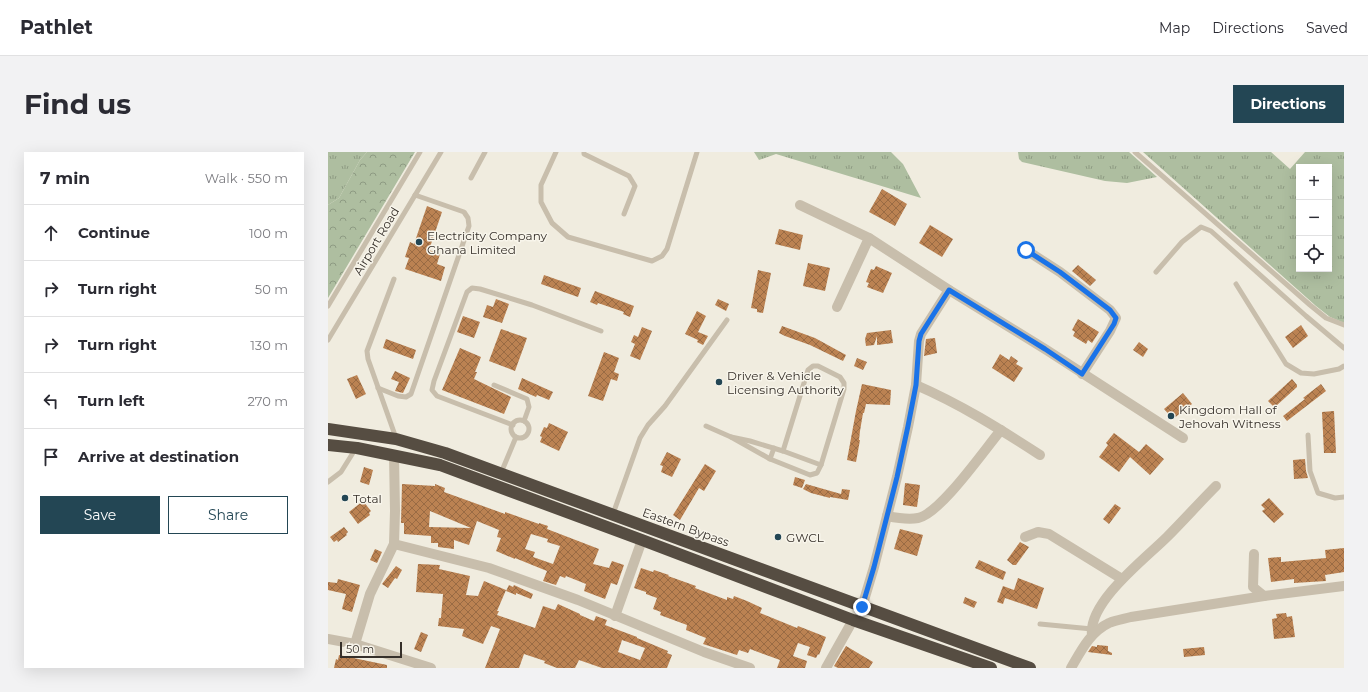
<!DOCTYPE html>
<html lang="en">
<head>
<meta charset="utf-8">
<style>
  :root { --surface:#fff; --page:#f2f2f3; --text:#2b2b33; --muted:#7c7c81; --line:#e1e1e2; --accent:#234654 }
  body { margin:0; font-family:Montserrat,sans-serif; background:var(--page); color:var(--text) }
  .controls { position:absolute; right:12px; top:12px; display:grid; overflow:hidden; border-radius:0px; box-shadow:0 4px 16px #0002 }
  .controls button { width:36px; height:36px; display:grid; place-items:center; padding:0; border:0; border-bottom:1px solid var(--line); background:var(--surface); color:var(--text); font:20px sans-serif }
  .scale { position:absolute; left:12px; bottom:10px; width:62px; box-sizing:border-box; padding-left:4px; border:2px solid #36302a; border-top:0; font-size:11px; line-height:14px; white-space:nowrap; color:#36302a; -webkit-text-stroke:3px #f8f5eb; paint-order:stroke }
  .stop { position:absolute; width:12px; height:12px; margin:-9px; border:3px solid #1a73e8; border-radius:50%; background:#fff }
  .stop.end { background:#1a73e8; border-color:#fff; box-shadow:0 1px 4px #0008 }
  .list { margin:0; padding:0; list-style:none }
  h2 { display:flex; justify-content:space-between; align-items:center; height:52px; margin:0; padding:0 16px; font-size:17px }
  h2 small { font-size:13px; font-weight:400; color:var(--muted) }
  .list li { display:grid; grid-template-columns:26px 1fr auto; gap:12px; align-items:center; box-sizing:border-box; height:56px; padding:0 16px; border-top:1px solid var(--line) }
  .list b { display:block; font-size:15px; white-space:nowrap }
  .list em { font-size:13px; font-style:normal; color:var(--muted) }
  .actions { display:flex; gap:8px; padding:12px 16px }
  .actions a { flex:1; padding:9px 0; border:1px solid var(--accent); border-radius:0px; text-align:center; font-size:14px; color:var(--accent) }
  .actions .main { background:var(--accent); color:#fff }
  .icon { flex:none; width:22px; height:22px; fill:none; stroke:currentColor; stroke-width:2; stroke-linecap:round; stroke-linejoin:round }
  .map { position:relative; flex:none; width:1016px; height:516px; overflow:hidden; border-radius:0px }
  header { display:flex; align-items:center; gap:24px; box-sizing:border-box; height:56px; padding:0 20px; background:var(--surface); border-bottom:1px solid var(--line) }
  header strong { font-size:19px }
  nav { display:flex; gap:22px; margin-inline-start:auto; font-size:14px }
  .intro { display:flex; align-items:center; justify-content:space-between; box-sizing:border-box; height:96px; padding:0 24px }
  h1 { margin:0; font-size:28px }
  .button { padding:10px 18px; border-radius:0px; background:var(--accent); color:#fff; font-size:14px; font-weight:700 }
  main { display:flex; gap:24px; padding:0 24px }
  aside { flex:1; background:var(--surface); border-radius:0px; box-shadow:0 4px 16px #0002 }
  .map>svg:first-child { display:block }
  .grass { fill:url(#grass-tufts); fill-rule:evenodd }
  .forest { fill:url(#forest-crowns) }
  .building { fill:url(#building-cross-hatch); fill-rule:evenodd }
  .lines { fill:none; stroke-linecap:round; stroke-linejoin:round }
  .lane { stroke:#c8beac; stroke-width:5 }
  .street { stroke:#c8beac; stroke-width:10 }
  .highway { stroke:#564d42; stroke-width:12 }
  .route { stroke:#1a73e8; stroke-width:5 }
  .poi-dot { fill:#234654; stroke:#f8f5eb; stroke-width:1.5 }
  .labels { text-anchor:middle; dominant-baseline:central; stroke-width:3; stroke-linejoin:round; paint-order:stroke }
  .poi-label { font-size:12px; fill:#36302a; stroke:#f8f5eb; text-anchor:start }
  .street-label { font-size:12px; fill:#36302a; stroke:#f8f5eb }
</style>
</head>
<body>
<header>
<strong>Pathlet</strong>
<nav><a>Map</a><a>Directions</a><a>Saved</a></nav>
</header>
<div class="intro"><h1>Find us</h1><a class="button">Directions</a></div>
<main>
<aside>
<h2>7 min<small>Walk · 550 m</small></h2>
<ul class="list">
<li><svg class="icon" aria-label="ahead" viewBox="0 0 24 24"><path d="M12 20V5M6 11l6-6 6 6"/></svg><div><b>Continue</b></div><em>100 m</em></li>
<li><svg class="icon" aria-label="right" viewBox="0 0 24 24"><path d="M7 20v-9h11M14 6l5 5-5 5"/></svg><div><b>Turn right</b></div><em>50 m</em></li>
<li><svg class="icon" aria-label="right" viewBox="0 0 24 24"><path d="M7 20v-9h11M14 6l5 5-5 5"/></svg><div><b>Turn right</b></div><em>130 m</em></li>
<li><svg class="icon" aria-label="left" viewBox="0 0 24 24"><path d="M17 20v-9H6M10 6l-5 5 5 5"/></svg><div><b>Turn left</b></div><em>270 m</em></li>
<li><svg class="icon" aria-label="arrive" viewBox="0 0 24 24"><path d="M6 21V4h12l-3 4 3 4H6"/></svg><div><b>Arrive at destination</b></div></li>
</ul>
<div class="actions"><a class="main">Save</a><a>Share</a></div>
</aside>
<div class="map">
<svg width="1016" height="516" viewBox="0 0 1016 516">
  <defs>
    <pattern id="grass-tufts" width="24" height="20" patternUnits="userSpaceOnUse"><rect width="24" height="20" fill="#aebea0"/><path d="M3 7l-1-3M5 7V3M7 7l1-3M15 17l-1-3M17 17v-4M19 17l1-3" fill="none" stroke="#8e9b83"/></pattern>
    <pattern id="forest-crowns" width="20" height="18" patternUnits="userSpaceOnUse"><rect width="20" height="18" fill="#aebea0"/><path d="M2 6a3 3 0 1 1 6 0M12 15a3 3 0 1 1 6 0" fill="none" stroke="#8e9b83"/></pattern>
    <pattern id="building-cross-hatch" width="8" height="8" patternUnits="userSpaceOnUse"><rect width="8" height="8" fill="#bb8252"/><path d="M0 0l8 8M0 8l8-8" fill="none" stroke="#996b44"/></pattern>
  </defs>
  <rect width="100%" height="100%" fill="#f0ecdf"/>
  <g class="grass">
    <polygon points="0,0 39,0 32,8 11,46 0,53"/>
    <polygon points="426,0 563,0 575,12 593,46 448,2 431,8"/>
    <polygon points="690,0 801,0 829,25 799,31 777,29 694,10 691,7"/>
    <path d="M815 0H943L962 17 977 0H1016V171L1002 165 988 154ZM971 15H1001V117H971Z"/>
  </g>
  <polygon class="forest" points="39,0 87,0 0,146 0,53 11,46 32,8"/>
  <g class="building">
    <polygon points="554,37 579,52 567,74 541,60"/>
    <polygon points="99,54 114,60 101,98 112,102 109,112 117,115 113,129 77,117 81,106 77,105 82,90 86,92"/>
    <polygon points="602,73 625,87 614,105 591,91"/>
    <polygon points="451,77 475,83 472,98 447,92"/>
    <polygon points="480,111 502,116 497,139 475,134"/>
    <polygon points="750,113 768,128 762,134 744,119"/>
    <polygon points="548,114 564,121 555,141 539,135 541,131 538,130 543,117 546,118"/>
    <polygon points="430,118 443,121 435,161 429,160 429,157 423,156"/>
    <polygon points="216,123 253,136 250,145 213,132"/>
    <polygon points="267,139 306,154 302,165 295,162 296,160 270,151 269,153 262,150"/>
    <polygon points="168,147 181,152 174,171 155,165 159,153 165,155"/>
    <polygon points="390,147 401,152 398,159 387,153"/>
    <polygon points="369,159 378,164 370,180 380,184 375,193 369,190 370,188 357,182"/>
    <polygon points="135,164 152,170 146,186 129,180"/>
    <polygon points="750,167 771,180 764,191 760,188 758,192 745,184 747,180 744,178"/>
    <polygon points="973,173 980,184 965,196 957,185"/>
    <polygon points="454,174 487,186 518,203 515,209 482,193 457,184 451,181"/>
    <polygon points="314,175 324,179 312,208 302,204 307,192 303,190 306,183 310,185"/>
    <polygon points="173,177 199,186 187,219 161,209"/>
    <polygon points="563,178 565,191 549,193 549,184 546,193 538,194 537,187 539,181"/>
    <polygon points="607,186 609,201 596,204 598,187"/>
    <polygon points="58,187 88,198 85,207 55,196"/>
    <polygon points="811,190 820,197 815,205 805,198"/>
    <polygon points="132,196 153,205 147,220 149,220 146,227 183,245 176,262 114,238"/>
    <polygon points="276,200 291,206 286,220 291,222 289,229 283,227 275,249 260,244"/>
    <polygon points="672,202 681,208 683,204 690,209 688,212 695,216 686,230 664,216"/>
    <polygon points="529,206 539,210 535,218 526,214"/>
    <polygon points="67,219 82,226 75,241 67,239 71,230 63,227"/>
    <polygon points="29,223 38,242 28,247 19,227"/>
    <polygon points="194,226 225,240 221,248 209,243 208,245 190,237"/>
    <polygon points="964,227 969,233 969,235 948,254 945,254 940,249"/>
    <polygon points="534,232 563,238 562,253 538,252 536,261 535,261 532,279 531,288 532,288 528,310 519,308 528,259"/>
    <polygon points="993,232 998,239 959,269 955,264 977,247 975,246"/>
    <polygon points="855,241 864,252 845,267 836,257"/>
    <polygon points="1006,259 1008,301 996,301 994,260"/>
    <polygon points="221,271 240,280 231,299 212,290 214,285 212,284 216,275 219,276"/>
    <polygon points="786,281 811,300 818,292 836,307 822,323 802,305 791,320 771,305 780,293 778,291"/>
    <polygon points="339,300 353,307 344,325 333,320 335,314 332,313"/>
    <polygon points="977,307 978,319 980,326 966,327 965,308"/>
    <polygon points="377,312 388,319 376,339 371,336 352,368 345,363"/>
    <polygon points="36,315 45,318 41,333 32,330"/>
    <polygon points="467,325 477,328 474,336 465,333"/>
    <polygon points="577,331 592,333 589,355 575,353"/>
    <path d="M74 332 107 334V332L117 336 116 340 177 362V360L211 372V371L220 374 219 377 271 397 265 412 281 416 284 409 296 413 289 433 283 431 277 447 256 439 258 432 238 424 237 426 232 424 228 433 215 429 219 419 187 406V407L168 399 173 386 169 385 171 378 149 369 141 393 126 388V397L110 395V391H103V384L76 382V371H73ZM102 359 143 376 101 375ZM203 382 220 387 219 390 232 394 225 412 205 405 207 400 197 397Z"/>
    <polygon points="478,332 513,342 514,337 522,338 520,348 502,345 502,346 483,341 475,337"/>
    <polygon points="941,346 956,362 946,371 934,359 937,357 933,353"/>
    <polygon points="35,349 43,359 41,361 42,363 30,372 21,360"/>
    <polygon points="787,352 793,356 781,372 775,367"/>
    <polygon points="16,375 20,380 18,382 19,383 10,390 9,388 6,390 2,385"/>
    <polygon points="572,377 595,383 589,404 566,397"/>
    <polygon points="692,390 701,395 688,413 685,413 679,408"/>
    <polygon points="1016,396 1016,420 997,423 998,429 966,431 966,427 943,430 940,406 953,405 953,410 998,406 997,398"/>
    <polygon points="47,397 54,400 49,411 42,408"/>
    <polygon points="651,408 678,420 675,428 647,416"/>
    <path d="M90 412 112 413 111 417 142 424 138 443 150 444 156 429 178 438 169 459H171L169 463 207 476 215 454 227 458 230 452 252 462V463L266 469 268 464 279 468 277 473 309 485V486L340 499 339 501 344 503 339 516H274L251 508 247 516H229L216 511 217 509 196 502 191 516H157L172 477 163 474 155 492 134 484 136 477 110 474 111 466H113L115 442 88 440ZM294 488 317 496 312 508 290 500Z"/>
    <polygon points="68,414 74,418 69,427 67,426 60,436 54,432"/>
    <polygon points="313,416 325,420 326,418 341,423 340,424 368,434 367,436 399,448 399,445 405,447 406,444 419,449 434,456 432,461 469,476 470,474 498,485 491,503 490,502 488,506 479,503 482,495 470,491 465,504 479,509 477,516 449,516 452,508 422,497 420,501 411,498 409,503 375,492 378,486 358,478 359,473 332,463 333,460 325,457 329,446 318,442 318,440 306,436"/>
    <polygon points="690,426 716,436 709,457 677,446 675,452 669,450 675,434 686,438"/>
    <polygon points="10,427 32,433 24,460 14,457 18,442 0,438 0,430 9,431"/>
    <polygon points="181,433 185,435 186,433 205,442 203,447 188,441 188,443 178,439"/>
    <polygon points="637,445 649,450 646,456 635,451"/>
    <polygon points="958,461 959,465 964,464 967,485 946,487 944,467 949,466 948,462"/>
    <polygon points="93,480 100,483 93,500 86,497"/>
    <polygon points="769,493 780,494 780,499 784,501 784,503 760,500 764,494 769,495"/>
    <polygon points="518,494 545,510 541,516 510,516 506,514"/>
    <polygon points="876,495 877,503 856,505 855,497"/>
    <polygon points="11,503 59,513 59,516 6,516 8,507 10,508"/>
  </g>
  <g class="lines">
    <g class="lane">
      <polyline points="228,0 213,33 213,50 224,71 240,85 324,109 334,104 339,97 369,0"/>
      <polyline points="256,0 256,2 301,24 307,34 296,62"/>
      <polyline points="807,0 982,153 998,166 1016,173"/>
      <polyline points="143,26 157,0"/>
      <polyline points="828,120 854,90 873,75 883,79 978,164 1016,196"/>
      <polyline points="66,127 39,199 40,207 68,286"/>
      <polyline points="908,132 958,212 973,221 986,222 1011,217 1016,214"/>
      <polyline points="0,154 92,0"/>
      <polyline points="0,188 113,0"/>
      <polyline points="166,233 199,247 201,255 196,269"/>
      <polyline points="50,236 70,244 78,245 83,242 141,74 140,66 136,60 87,43"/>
      <circle cx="192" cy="277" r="9"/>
      <polyline points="185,273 109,244 104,238 106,229 139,140 144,136 152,137 204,153 273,179"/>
      <polyline points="378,274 403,285 422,289 455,299 493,313"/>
      <polyline points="980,283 982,319 990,341 1007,346 1016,345"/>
      <polyline points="403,285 442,307 482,323 489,321 493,313 516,237 516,231 512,225 490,214 485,214 480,218 455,299"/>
      <polyline points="442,307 446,296"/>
      <polyline points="173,321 188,285"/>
      <polyline points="0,330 13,320 28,296"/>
      <polyline points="285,362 312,286 320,273 337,254 399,168"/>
      <polyline points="712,472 764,477"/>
    </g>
    <g class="street">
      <polyline points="472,53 541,86 621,138 717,197 855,286"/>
      <polyline points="698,98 732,120 782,158 788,166 782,179 754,222"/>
      <polyline points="509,155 541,86"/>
      <path d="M588 233C632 252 672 277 712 303"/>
      <path d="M559 364C569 366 580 368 590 366 612 362 657 297 673 278"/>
      <polyline points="697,385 710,380 721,382 794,427"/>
      <polyline points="66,392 161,416 250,448 376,500 422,516"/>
      <polyline points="926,402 925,435 936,444"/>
      <polyline points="534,455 546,415 569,325 580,275 588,233 591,189 593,182 621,138"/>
      <polyline points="287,464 314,388"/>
      <path d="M764 483C760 450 818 406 839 385 856 368 871 351 888 334"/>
      <polyline points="0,487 27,492 103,516"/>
      <polyline points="27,492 42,442 66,392 67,359 66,303"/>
      <polyline points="498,516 525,468"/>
      <path d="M743 516C753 499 762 480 781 471 788 468 796 467 803 465L936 444 1016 434"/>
    </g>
    <g class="highway">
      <polyline points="0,277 68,287 117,301 702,516"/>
      <polyline points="0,293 29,296 112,313 314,388 525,468 663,516"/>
    </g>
  </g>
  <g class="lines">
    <polyline class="route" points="534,455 546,415 569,325 580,274 588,233 591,189 593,182 621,138 717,197 754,222 786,172 788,166 782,158 732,120 698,98"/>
  </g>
  <g class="poi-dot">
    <circle cx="91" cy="90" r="4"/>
    <circle cx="391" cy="230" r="4"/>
    <circle cx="843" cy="264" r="4"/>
    <circle cx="17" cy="346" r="4"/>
    <circle cx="450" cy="385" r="4"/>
  </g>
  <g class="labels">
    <g class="poi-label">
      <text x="99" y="83">Electricity Company<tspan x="99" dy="14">Ghana Limited</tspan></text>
      <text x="399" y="223">Driver &amp; Vehicle<tspan x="399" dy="14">Licensing Authority</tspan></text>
      <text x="851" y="257">Kingdom Hall of<tspan x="851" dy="14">Jehovah Witness</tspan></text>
      <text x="25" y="346">Total</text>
      <text x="458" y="385">GWCL</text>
    </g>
    <g class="street-label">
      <text transform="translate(48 89) rotate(-59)">Airport Road</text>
      <text transform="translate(358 375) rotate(20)">Eastern Bypass</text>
    </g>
  </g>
</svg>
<div class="controls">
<button>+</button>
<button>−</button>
<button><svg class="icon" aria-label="locate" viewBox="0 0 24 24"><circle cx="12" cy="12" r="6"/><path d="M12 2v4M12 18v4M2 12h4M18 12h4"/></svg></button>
</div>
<div class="scale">50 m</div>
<div class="stop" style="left:698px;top:98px"></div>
<div class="stop end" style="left:534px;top:455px"></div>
</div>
</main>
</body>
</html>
